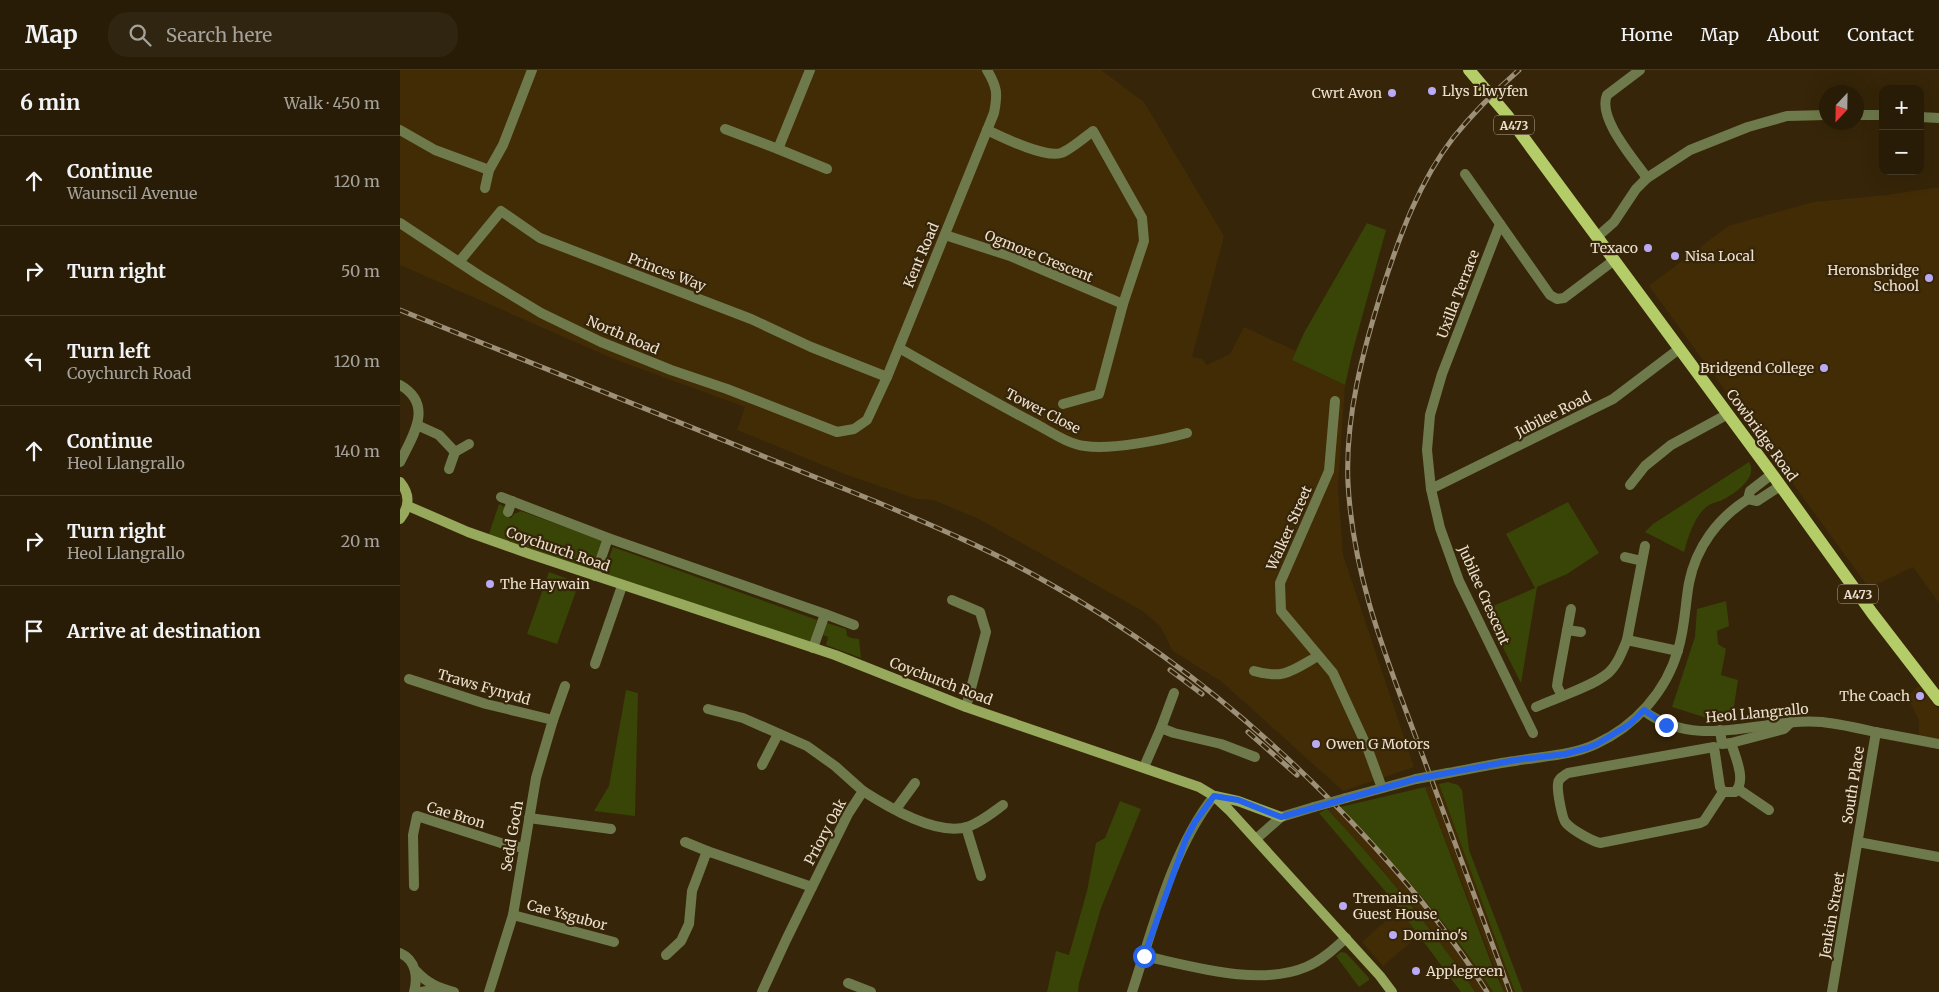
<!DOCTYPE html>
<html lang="en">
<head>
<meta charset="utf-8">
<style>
  :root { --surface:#281c06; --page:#302510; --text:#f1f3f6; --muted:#a5a19b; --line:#443a28 }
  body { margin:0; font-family:Merriweather,serif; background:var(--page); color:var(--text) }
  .controls { position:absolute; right:15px; top:15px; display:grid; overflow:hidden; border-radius:10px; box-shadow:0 5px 20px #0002 }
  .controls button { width:45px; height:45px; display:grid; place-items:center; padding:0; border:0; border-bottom:1px solid var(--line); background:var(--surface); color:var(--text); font:25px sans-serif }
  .compass { position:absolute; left:1419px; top:15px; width:45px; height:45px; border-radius:50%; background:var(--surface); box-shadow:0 5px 20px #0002; rotate:202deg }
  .stop { position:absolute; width:15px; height:15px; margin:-11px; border:4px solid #2563eb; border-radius:50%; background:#fff }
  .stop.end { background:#2563eb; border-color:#fff; box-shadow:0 1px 5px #0008 }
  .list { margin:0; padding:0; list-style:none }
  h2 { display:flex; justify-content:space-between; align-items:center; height:65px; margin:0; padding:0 20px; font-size:21px }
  h2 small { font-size:16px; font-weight:400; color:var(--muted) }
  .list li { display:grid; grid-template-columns:32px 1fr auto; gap:15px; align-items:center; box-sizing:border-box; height:90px; padding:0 20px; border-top:1px solid var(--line) }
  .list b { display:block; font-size:19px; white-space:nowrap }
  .list p { margin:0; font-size:16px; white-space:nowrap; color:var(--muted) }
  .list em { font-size:16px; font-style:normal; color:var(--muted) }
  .icon { flex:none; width:28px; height:28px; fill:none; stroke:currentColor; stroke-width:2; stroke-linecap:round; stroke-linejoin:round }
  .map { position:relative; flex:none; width:1539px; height:922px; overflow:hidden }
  header { display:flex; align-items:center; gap:30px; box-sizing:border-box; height:70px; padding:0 25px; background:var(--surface); border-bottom:1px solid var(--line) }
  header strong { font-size:24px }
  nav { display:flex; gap:28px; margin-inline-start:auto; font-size:18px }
  .search { width:350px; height:45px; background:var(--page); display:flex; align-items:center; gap:12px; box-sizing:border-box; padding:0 18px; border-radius:20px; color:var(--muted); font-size:19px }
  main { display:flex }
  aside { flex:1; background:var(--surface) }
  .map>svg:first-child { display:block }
  .built { fill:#412c06 }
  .green { fill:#394506 }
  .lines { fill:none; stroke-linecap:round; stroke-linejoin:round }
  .minor { stroke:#6e7a4b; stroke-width:10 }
  .tertiary { stroke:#6e7a4b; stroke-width:10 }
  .secondary { stroke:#96a95c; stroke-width:10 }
  .primary { stroke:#b5cd68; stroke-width:12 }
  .rail-casing { stroke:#9d9079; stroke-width:5 }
  .rail { stroke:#362508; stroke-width:3; stroke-dasharray:9; stroke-linecap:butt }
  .tertiary-bridge { stroke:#6e7a4b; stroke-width:10 }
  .route { stroke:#2563eb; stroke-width:6 }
  .poi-dot { fill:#baaaf6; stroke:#362508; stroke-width:2 }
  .labels { text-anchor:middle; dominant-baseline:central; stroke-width:4.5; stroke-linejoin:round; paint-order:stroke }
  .shield { fill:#362508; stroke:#b5a994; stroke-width:1 }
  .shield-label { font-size:12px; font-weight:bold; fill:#ece1d0 }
  .poi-label { font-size:14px; fill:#ece1d0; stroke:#362508; text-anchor:start }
  .street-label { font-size:14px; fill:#ece1d0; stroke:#362508 }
</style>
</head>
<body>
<header>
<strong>Map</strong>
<div class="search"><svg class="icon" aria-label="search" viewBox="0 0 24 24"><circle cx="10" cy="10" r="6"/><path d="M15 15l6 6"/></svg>Search here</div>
<nav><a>Home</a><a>Map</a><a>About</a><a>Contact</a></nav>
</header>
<main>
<aside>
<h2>6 min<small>Walk · 450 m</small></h2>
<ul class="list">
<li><svg class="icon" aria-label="ahead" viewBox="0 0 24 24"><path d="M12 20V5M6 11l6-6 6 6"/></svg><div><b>Continue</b><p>Waunscil Avenue</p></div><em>120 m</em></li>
<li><svg class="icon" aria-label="right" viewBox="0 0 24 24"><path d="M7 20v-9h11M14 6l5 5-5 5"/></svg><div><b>Turn right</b></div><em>50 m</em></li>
<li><svg class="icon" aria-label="left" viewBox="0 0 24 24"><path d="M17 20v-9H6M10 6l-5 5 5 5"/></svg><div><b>Turn left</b><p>Coychurch Road</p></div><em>120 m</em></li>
<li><svg class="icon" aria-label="ahead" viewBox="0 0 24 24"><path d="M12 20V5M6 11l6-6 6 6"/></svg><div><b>Continue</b><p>Heol Llangrallo</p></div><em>140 m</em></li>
<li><svg class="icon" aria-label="right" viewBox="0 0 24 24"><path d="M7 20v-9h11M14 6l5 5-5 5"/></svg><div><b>Turn right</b><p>Heol Llangrallo</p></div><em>20 m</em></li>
<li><svg class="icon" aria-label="arrive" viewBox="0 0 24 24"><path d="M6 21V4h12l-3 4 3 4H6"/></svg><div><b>Arrive at destination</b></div></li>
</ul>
</aside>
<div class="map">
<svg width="1539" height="922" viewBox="0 0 1539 922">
  <rect width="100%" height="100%" fill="#362508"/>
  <g class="built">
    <polygon points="0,0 701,0 744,32 824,166 792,287 802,289 807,295 830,284 844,257 896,281 892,290 945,315 938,417 943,485 1014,697 943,721 822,612 773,581 760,556 744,542 579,449 534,430 517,429 447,405 337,360 345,337 214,289 0,195"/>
    <polygon points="1533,118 1539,118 1539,533 1513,497 1469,518 1249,216 1328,156 1413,132 1487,125"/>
    <polygon points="1519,616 1539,640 1539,671 1519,668 1519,650 1507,627"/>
    <polygon points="1039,714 1115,922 1104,922 1025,717"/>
    <polygon points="940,737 989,788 1034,842 1081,903 1093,922 1075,922 1033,862 979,796 927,739"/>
    <polygon points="999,839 1019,865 983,896 962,872"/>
  </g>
  <g class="green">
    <polygon points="967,153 986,160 953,280 945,315 892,290 904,263"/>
    <path d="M1349 392C1359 408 1333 425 1320 431 1317 432 1312 433 1309 435 1295 444 1288 467 1284 482L1245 462 1253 454Z"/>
    <polygon points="1168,432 1199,483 1167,504 1137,517 1121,613 1084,540 1135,518 1106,464"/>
    <path d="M99 434C106 437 106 439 106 446L111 448 114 444 121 441 203 471 193 502 88 467Z"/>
    <polygon points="213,477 417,550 410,572 203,504"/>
    <polygon points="149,502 179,513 157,574 127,564"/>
    <polygon points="1326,531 1329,556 1317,561 1318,574 1326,579 1321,605 1338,610 1332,649 1307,648 1272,637 1295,567 1297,539"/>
    <polygon points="427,553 446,559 447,566 451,568 459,569 461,588 426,575 428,567 423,565"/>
    <polygon points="226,620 238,623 235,746 194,741 209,716"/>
    <polygon points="1048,712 1058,715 1062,720 1069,780 1123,922 1115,922 1039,714"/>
    <path d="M1025 717 1092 895 1104 922H1093C1050 854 995 795 940 737Z"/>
    <polygon points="720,731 741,739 701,838 679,913 678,922 647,922 656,881 669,885 687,821 696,773 705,768"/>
    <path d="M927 739C981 797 1031 856 1075 922H1061L991 828 919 743Z"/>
    <polygon points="941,882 946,883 969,908 969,910 959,917 936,886"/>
  </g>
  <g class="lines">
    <g class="minor">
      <path d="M1240 0 1207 25C1197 48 1234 89 1247 108"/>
      <polyline points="1456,45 1483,45"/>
      <polyline points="1520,47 1539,48"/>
      <polyline points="325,59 378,79 427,99"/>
      <polyline points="0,60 35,80 89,100 103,75 132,0"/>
      <polyline points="378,79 410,0"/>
      <polyline points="1065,104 1150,225 1157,229 1164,228 1213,191"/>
      <polyline points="85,118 89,100"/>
      <path d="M0 153 80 206 141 243 201 272 271 300 327 319 437 362 454 359 467 350 487 307 594 43C598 23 597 17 587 0"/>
      <polyline points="1100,154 1042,304 1030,345 1027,380 1031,419 1040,458 1059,511 1133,663"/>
      <path d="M545 165 610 186 723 234 744 171 742 148 693 61C685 67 670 80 661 83 644 88 604 68 587 60"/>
      <polyline points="1197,167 1214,152 1236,119 1247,108 1290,80 1348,57 1387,46 1426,45"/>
      <polyline points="59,192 101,141 140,168 351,249 411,277 487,307"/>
      <path d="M499 278C545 304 590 330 636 354 651 362 668 374 685 376 711 380 762 370 787 363"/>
      <path d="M0 315C35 335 12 367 0 392"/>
      <polyline points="935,331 929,401 880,513 881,541 933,603 967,677 982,718"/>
      <polyline points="663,334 699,324 723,234"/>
      <polyline points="17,355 39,365 55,382"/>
      <polyline points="49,399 55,382 69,374"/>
      <polyline points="1230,415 1245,396 1271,375 1328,344"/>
      <polyline points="1031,419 1213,329 1279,279"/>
      <polyline points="101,427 208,468 425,544 413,578"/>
      <polyline points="108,442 112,431"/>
      <polyline points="1225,487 1242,491"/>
      <polyline points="195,506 208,468"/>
      <polyline points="552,530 580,542 586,562 566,637"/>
      <polyline points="425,544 454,555"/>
      <polyline points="1167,560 1181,562"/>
      <polyline points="1227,570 1245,476"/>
      <polyline points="195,594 222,516"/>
      <path d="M854 601C884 610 893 600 918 586"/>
      <polyline points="9,609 86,634 153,650"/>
      <polyline points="1162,626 1157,616 1158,609 1171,539"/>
      <path d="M1136 637C1156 628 1191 617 1207 604 1217 596 1222 582 1227 570L1278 581"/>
      <polyline points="308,639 343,648 407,676 435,696 463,721 448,744 412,817"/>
      <polyline points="761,658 774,663 821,674 855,687"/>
      <path d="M1320 660 1322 674 1331 673C1335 686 1347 711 1335 722H1323L1320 717 1314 677 1168 703C1163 706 1158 709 1158 714 1157 721 1162 749 1166 753 1172 760 1192 771 1200 773L1300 753 1304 751 1323 722"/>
      <polyline points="1331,673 1384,659 1391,652"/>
      <polyline points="362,695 378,664"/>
      <polyline points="744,697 761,658 774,623"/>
      <polyline points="1338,719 1369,740"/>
      <path d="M463 721C488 737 536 766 567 757 580 753 592 743 603 735"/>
      <polyline points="496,739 515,713"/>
      <polyline points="129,748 211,759"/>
      <polyline points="566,757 581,806"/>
      <polyline points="285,772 307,781"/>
      <polyline points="1458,772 1539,787"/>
      <polyline points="14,816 13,765 17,746 101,773 124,778"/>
      <polyline points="113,845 214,872"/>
      <polyline points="266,885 281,871 289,854 292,821 307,781 412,817 386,870 362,922"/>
      <path d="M744 886C791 896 859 917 906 897 921 891 934 879 946 868"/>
      <polyline points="448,913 471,922"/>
      <polyline points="89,922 113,845 136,708 153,650 165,616"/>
      <path d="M732 922C753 858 772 779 814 726"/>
      <polyline points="1432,922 1476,662"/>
    </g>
    <g class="tertiary">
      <polyline points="1348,429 1357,431 1380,416"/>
      <path d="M1244 641C1300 682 1360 647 1422 652 1440 654 1458 658 1475 662 1496 666 1518 670 1539 674"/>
      <path d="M1048 703C1070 699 1093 694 1115 691 1142 686 1171 686 1196 674 1235 656 1266 622 1278 580 1285 558 1285 535 1289 513 1296 477 1318 448 1348 429L1350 421 1372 404"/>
      <polyline points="946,728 1016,709"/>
      <polyline points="856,769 881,747 914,737"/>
      <path d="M0 883C16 890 18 907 14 922"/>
      <path d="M16 901C27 913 38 918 54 922"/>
      <polyline points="21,922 39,919"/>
    </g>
    <g class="secondary">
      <path d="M0 412C10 424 10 436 0 449"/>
      <polyline points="8,436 68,462 130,484 435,585 566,637 799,717 814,726 829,740 980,906 992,922"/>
      <polyline points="815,726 838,731 881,747"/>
    </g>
    <polyline class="primary" points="1069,0 1107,45 1372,404 1472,543 1539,630"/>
    <g class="rail-casing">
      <g id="rail">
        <path d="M0 240 477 432C536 457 595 482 650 514 772 582 878 671 972 774 1014 820 1054 869 1087 922"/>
        <polyline points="770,600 802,624"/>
        <polyline points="848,662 897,705"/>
        <path d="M1110 922C1079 839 1048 756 1018 673 986 587 953 507 948 413 945 347 963 280 983 217 1000 165 1019 112 1053 68 1073 43 1095 21 1119 0"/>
      </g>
    </g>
    <use href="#rail" class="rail"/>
    <g class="tertiary-bridge">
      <polyline points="1016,709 1048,703"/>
      <polyline points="914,737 946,728"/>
    </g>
  </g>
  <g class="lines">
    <polyline class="route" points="744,886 786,769 795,752 814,726 838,730 881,747 1016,709 1116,690 1165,684 1187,678 1197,674 1230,654 1244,640 1266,655"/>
  </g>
  <g class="poi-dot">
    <circle cx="1032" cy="21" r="5"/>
    <circle cx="992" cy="23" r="5"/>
    <circle cx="1248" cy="178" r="5"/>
    <circle cx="1275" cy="186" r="5"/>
    <circle cx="1529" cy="208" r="5"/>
    <circle cx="1424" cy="298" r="5"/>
    <circle cx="90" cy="514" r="5"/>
    <circle cx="1520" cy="626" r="5"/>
    <circle cx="916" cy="674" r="5"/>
    <circle cx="943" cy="836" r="5"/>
    <circle cx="993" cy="865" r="5"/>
    <circle cx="1016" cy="901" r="5"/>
  </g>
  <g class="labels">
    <g class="shield">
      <rect x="1094" y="45.5" width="40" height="19" rx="4"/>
      <rect x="1438" y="514.5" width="40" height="19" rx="4"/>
    </g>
    <g class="shield-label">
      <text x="1114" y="55">A473</text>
      <text x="1458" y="524">A473</text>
    </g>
    <g class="poi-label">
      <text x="1042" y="21">Llys Llwyfen</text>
      <text x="982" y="23" text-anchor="end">Cwrt Avon</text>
      <text x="1238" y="178" text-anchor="end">Texaco</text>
      <text x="1285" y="186">Nisa Local</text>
      <text x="1519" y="200" text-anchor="end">Heronsbridge<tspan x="1519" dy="16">School</tspan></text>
      <text x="1414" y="298" text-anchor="end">Bridgend College</text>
      <text x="100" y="514">The Haywain</text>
      <text x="1510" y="626" text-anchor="end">The Coach</text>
      <text x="926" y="674">Owen G Motors</text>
      <text x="953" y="828">Tremains<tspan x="953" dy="16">Guest House</tspan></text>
      <text x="1003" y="865">Domino's</text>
      <text x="1026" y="901">Applegreen</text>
    </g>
    <g class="street-label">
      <text transform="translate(521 185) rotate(-67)">Kent Road</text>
      <text transform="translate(639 186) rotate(22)">Ogmore Crescent</text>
      <text transform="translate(267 202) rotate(21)">Princes Way</text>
      <text transform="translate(1058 224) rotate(-69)">Uxilla Terrace</text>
      <text transform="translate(223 265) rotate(23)">North Road</text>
      <text transform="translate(643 341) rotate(27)">Tower Close</text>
      <text transform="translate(1153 344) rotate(-27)">Jubilee Road</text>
      <text transform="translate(1362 365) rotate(54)">Cowbridge Road</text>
      <text transform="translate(889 458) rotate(-66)">Walker Street</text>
      <text transform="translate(158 479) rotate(19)">Coychurch Road</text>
      <text transform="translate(1084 525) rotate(66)">Jubilee Crescent</text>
      <text transform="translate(541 611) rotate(21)">Coychurch Road</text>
      <text transform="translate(84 617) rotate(16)">Traws Fynydd</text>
      <text transform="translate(1357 643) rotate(-5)">Heol Llangrallo</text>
      <text transform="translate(1453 715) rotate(-81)">South Place</text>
      <text transform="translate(56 745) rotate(17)">Cae Bron</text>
      <text transform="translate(425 762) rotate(-62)">Priory Oak</text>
      <text transform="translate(112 766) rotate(-80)">Sedd Goch</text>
      <text transform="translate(167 845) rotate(15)">Cae Ysgubor</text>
      <text transform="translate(1432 845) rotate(-80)">Jenkin Street</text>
    </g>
  </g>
</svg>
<div class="controls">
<button>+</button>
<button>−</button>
</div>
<svg class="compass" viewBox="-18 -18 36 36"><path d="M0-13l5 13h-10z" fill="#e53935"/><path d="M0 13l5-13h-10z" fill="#a5a19b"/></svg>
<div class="stop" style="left:744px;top:886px"></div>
<div class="stop end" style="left:1266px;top:655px"></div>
</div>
</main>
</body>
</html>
